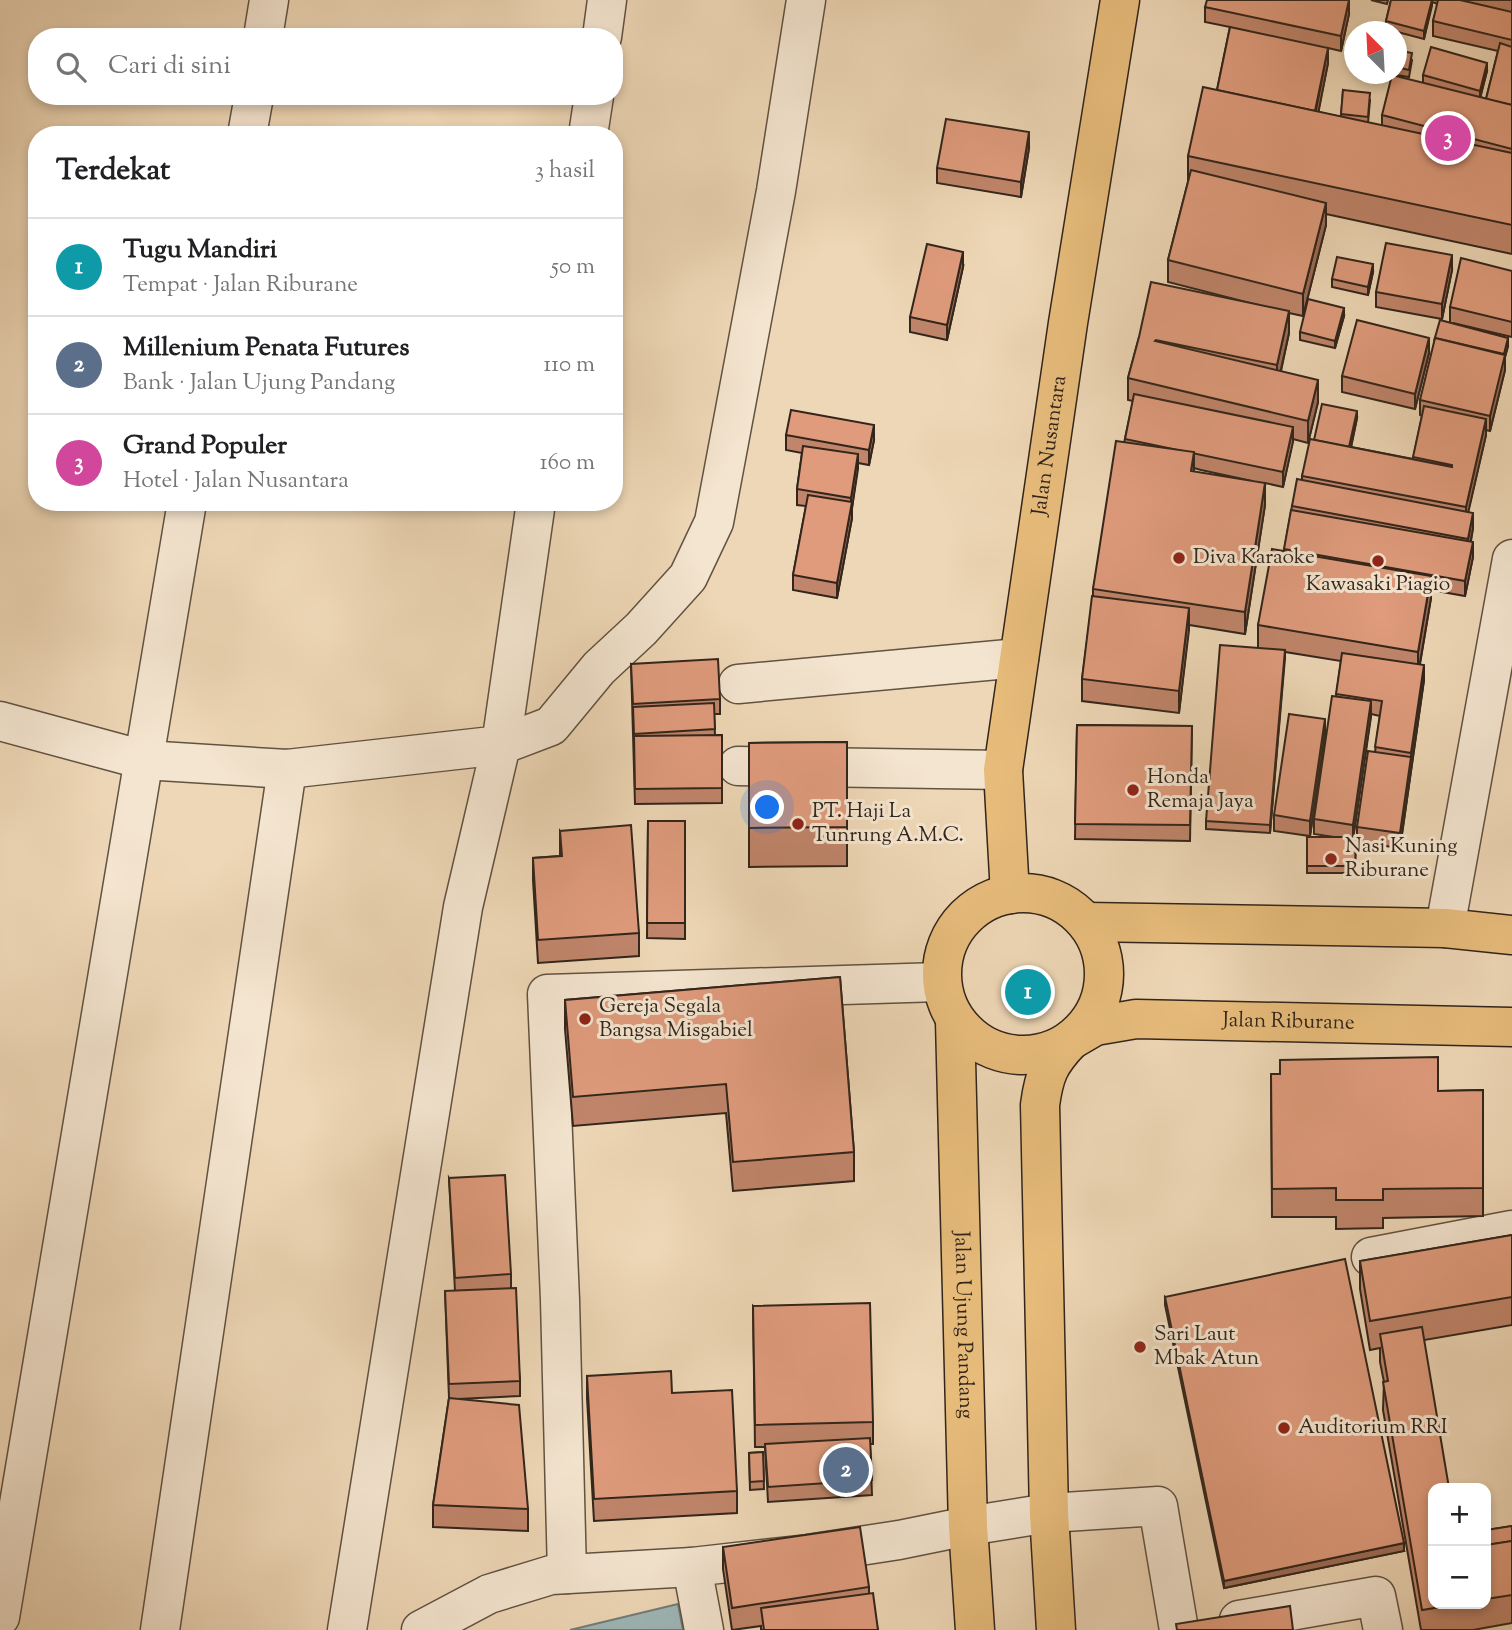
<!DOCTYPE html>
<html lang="id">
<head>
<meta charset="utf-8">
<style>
  :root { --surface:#fff; --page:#f6f6f6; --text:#202124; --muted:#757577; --line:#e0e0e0; --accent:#1a73e8 }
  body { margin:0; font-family:"Sorts Mill Goudy",serif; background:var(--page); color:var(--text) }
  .controls { position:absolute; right:21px; bottom:21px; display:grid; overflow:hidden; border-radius:14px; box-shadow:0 4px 10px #0003 }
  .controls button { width:63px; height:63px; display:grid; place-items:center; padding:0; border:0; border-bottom:2px solid var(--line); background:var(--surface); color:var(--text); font:35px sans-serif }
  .compass { position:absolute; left:1344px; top:21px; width:63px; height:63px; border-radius:50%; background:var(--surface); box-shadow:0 4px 10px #0003; rotate:336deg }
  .you { position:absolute; left:768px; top:808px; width:24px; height:24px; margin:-18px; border:5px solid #fff; border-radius:50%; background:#1a73e8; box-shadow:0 0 0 10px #1a73e833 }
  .badge { display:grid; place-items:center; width:46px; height:46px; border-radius:50%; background:var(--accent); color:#fff; font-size:23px; font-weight:700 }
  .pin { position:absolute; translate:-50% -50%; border:4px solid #fff; box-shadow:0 2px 7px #0006 }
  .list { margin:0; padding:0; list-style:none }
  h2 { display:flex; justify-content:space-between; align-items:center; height:91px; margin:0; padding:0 28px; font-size:30px }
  h2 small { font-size:23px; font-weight:400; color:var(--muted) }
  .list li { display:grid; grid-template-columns:46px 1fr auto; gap:21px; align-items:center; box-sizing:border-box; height:98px; padding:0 28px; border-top:2px solid var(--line) }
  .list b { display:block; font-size:26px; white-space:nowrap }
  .list p { margin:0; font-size:23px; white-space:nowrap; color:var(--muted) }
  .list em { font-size:23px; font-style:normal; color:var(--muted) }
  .icon { flex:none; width:38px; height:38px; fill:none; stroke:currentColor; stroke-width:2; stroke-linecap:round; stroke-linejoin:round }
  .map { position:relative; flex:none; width:1512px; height:1630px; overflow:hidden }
  .search { position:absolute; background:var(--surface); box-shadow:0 4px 10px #0003; left:28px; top:28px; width:595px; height:77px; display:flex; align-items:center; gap:18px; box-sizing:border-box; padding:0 24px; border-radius:28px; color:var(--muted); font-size:26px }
  .panel { position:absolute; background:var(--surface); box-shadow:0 4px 10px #0003; left:28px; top:126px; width:595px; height:385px; border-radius:28px }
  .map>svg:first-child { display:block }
  .water { fill:#9eb7b8; stroke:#737d79; stroke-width:2 }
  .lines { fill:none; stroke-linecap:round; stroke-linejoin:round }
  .minor-casing { stroke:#615242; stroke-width:41 }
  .major-casing { stroke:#32251b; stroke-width:41 }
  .highway-casing { stroke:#32251b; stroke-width:41 }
  .minor { stroke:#f4e5d0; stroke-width:38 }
  .major { stroke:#e7bc7b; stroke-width:38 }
  .highway { stroke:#e7bc7b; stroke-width:38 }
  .wall { fill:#c0856b; stroke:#32251b; stroke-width:2; fill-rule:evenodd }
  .shaded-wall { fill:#9c6c57; stroke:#32251b; stroke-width:2 }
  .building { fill:#df9b7c; stroke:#32251b; stroke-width:2 }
  .poi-dot { fill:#8f2418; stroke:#f4e5d0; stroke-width:2.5 }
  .labels { text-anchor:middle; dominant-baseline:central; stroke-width:6; stroke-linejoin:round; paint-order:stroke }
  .street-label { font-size:21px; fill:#32251b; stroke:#f4e5d0 }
  .poi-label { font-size:21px; fill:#32251b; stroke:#f4e5d0; text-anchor:start }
</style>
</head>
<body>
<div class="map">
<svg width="1512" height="1630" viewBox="0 0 1512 1630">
  <rect width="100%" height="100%" fill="#eed7b6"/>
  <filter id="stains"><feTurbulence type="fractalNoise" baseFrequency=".00286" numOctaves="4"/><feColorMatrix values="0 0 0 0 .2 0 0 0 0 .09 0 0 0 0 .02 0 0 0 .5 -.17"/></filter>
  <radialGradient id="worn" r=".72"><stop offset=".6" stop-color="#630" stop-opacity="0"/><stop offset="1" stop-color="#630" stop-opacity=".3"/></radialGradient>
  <polygon class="water" points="678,1604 683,1630 570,1630"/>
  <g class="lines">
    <g class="minor-casing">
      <g id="minor">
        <polyline points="263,37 269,0"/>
        <polyline points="602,37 607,0"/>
        <polyline points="247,135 254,96"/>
        <polyline points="588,135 594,96"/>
        <polyline points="738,684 1019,658"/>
        <polyline points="0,721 144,760 287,769 501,745 536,502"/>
        <polyline points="738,766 1003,770"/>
        <polyline points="1445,928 1512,559"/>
        <polyline points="1371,1257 1512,1230"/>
        <polyline points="567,1574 560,1300 547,994 940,982"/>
        <polyline points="0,1617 187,502"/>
        <polyline points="1239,1620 1376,1596 1383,1630"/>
        <polyline points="160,1630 287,769"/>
        <polyline points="347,1630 463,907 501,745 551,726 599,668 641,629 688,577 714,522 776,191 806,0"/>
        <polyline points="421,1630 489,1594 551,1575 692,1567"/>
        <polyline points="704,1630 692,1567 808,1554 899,1540 968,1526 1049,1513 1158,1506 1179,1630"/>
      </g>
    </g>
    <g class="major-casing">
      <g id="major">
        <path id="s1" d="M955 1021 968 1526 975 1630"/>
        <path d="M1056 1630 1049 1513 1040 1105C1044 1075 1049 1063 1070 1041"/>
      </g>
    </g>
    <g class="highway-casing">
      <g id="highway">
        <circle cx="1023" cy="974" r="81"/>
        <path id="s2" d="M1010 894 1003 770 1068 323 1120 0"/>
        <polyline points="1086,922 1445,928 1512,935"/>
        <path id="s3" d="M1071 1040 1095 1026 1136 1019 1512 1027"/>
      </g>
    </g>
    <use href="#minor" class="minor"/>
    <use href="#major" class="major"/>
    <use href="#highway" class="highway"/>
  </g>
  <g class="wall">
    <polygon points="1371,0 1388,0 1387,4"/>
    <path d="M1391 0H1512V254L1326 214V225L1303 316 1289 313V333L1281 371 1318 402 1308 443 1293 439 1283 487 1265 483V505L1245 634 1189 625 1179 713 1082 701V679L1093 596V589L1133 401 1128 400V378L1139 337 1254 304 1168 282V260L1188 182V156L1217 90 1230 27 1205 22V7L1349 14 1341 51 1328 48V63L1318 112 1341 117 1343 90 1370 100 1368 123 1382 126V115L1423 82V75L1487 71 1480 97 1486 99 1498 51 1433 36V21L1438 4 1432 2 1424 39 1386 29V21ZM1194 468 1201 470 1252 481 1194 472Z"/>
    <polygon points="1396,50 1412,60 1409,77 1390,74 1396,74"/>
    <polygon points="1029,148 1021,197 937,183 937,168"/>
    <polygon points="963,267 947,340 910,332 910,317"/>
    <polygon points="1452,270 1442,319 1376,307 1376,292"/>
    <polygon points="1512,271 1512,337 1453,323 1508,346 1505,357 1505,370 1490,431 1486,430 1486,435 1468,512 1473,528 1471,541 1473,557 1465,596 1431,590 1431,598 1420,664 1424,680 1400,848 1357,842 1357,827 1375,752 1380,716 1371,714 1353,837 1356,837 1355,873 1307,873 1307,837 1334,837 1314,834 1314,819 1336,697 1341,661 1285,652 1270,833 1206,829 1206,821 1258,647 1258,625 1284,551 1292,506 1302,480 1302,476 1314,440 1357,418 1351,447 1413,459 1422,416 1420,415 1420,400 1450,322 1450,307"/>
    <polygon points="1373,272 1368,295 1332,287 1332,279"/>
    <polygon points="1344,316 1335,348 1300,340 1300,332"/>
    <polygon points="1429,353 1415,409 1342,392 1342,376"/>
    <polygon points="786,435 874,440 869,465 858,463 852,508 852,518 837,598 793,590 793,575 806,506 797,505 797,489 802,453 786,450"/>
    <polygon points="631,664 720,699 720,714 714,714 715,735 722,735 722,803 635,804"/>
    <polygon points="1077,725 1192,726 1190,841 1075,839"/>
    <polygon points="1325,734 1310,836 1274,831 1274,815"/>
    <polygon points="847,742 847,866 749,867 749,743"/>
    <polygon points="648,821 685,821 685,939 647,938"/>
    <polygon points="560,831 639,933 639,956 538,963 533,880 533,858 560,856"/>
    <polygon points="840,977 854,1152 854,1181 733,1191 726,1113 573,1126 565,1029 565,1000"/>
    <polygon points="1271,1074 1438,1091 1483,1090 1483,1216 1383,1218 1383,1228 1336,1229 1336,1217 1272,1217"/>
    <polygon points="449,1178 511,1274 511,1288 520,1381 520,1396 459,1399 528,1509 528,1531 433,1527 433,1505 449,1398 445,1291 455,1291"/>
    <polygon points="1512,1235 1512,1325 1424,1340 1433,1604 1486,1604 1486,1530 1512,1526 1512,1623 1473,1630 1421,1630 1383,1410 1384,1382 1380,1362 1380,1348 1370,1350 1360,1289 1360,1261"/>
    <polygon points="1165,1297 1404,1551 1224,1588 1165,1305"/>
    <polygon points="753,1306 873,1422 873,1444 870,1444 872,1495 768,1502 765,1447 755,1447"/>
    <polygon points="587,1376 672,1393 737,1491 737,1513 594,1521 587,1398"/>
    <polygon points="763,1452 764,1489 750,1490 749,1453"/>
    <polygon points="723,1547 869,1587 869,1594 878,1630 761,1630 761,1626 732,1630 723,1569"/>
  </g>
  <g class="shaded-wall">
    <polygon points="1349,0 1349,14 1341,51 1341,36"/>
    <polygon points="1432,0 1432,6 1424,39 1424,31"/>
    <polygon points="1328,48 1328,63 1315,130 1315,115"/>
    <polygon points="1487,63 1487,71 1480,99 1480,91"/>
    <polygon points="1029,132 1029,148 1021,197 1021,182"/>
    <polygon points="1326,203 1326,225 1303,316 1303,294"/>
    <polygon points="963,252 963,267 947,340 947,325"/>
    <polygon points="1452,255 1452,270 1442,319 1442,304"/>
    <polygon points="1373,264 1373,272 1368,295 1368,287"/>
    <polygon points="1344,308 1344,316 1335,348 1335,341"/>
    <polygon points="1289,311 1289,333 1277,387 1277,365"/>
    <polygon points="1429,338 1429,353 1415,409 1415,394"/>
    <polygon points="1508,338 1508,346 1505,357 1505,370 1490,431 1490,416 1502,359"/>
    <polygon points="1318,380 1318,402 1308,443 1308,421"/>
    <polygon points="1357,411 1357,418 1349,457 1349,450"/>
    <polygon points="1486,419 1486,435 1466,522 1466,507"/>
    <polygon points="874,425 874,440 869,465 869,450"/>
    <polygon points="1293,427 1293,442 1283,487 1283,472"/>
    <polygon points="1194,452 1194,475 1191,471"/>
    <polygon points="858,454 858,469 852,508 852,518 837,598 837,583 851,506 851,498"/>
    <polygon points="1265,483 1265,505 1245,634 1245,612"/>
    <polygon points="1473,513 1473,528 1468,555 1468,539"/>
    <polygon points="1473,542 1473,557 1465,596 1465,581"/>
    <polygon points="1431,576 1431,598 1418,674 1418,652"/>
    <polygon points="1189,608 1189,630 1179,713 1179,691"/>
    <polygon points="1285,650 1285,658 1270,833 1270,825"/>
    <polygon points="1424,665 1424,680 1400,848 1400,833"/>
    <polygon points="1371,701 1371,717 1353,840 1353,825"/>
    <polygon points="1325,719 1325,734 1310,836 1310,821"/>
    <polygon points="1404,1543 1404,1551 1224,1588 1224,1581"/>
  </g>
  <g class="building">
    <polygon points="1207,0 1349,0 1341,36 1205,7"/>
    <polygon points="1391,0 1432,0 1424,31 1386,21"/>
    <polygon points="1438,0 1460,0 1512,12 1512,40 1433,21"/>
    <polygon points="1230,27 1328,48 1315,111 1217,90"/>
    <polygon points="1500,43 1512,47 1512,105 1486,99"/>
    <polygon points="1431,47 1487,63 1480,91 1423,75"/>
    <polygon points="1396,50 1412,53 1409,70 1396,67"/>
    <polygon points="1392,75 1512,105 1512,149 1382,115"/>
    <polygon points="1203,87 1512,153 1512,225 1188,156"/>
    <polygon points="1343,90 1370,93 1368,117 1341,114"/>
    <polygon points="946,119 1029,132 1021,182 937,168"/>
    <polygon points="1191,170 1326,203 1303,294 1168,260"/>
    <polygon points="1386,243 1452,255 1442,304 1376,292"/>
    <polygon points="927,244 963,252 947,325 910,317"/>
    <polygon points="1337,257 1373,264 1368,287 1332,279"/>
    <polygon points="1461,258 1512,271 1512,322 1450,307"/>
    <polygon points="1151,282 1289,311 1277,365 1156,340 1155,341 1318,380 1308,421 1128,378 1139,337"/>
    <polygon points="1308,299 1344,308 1335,341 1300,332"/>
    <polygon points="1357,320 1429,338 1415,394 1342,376"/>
    <polygon points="1440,320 1508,338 1504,354 1435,338 1434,341"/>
    <polygon points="1435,338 1505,355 1490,416 1420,400"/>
    <polygon points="1134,394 1293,427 1283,472 1125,439"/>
    <polygon points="1322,404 1357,411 1349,447 1314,440"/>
    <polygon points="1424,406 1486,419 1466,507 1302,476 1310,439 1452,467 1452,465 1413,457"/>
    <polygon points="791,410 874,425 869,450 786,435"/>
    <polygon points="1116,441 1194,452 1191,471 1265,483 1245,612 1093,589"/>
    <polygon points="803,446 858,454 851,498 797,489"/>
    <polygon points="1297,479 1473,513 1468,539 1292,506"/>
    <polygon points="808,495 852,502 837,583 793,575"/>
    <polygon points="1291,510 1473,542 1465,581 1284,549"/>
    <polygon points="1272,549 1431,576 1418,652 1258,625"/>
    <polygon points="1092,596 1189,608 1179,691 1082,679"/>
    <polygon points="1220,645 1285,650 1270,825 1206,821"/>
    <polygon points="1342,653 1424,665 1411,753 1375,747 1382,701 1336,694"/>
    <polygon points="718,659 720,699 633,704 631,664"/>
    <polygon points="1332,696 1371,701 1353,825 1314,819"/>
    <polygon points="714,703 715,729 634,734 633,707"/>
    <polygon points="1289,714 1325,719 1310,821 1274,815"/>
    <polygon points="1077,725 1192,726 1190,825 1075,824"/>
    <polygon points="722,735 722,788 635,789 634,736"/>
    <polygon points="847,742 847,827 749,828 749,743"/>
    <polygon points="1368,751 1411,757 1400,833 1357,827"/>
    <polygon points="648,821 685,821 685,923 647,923"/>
    <polygon points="631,825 639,933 538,940 533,858 562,856 560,831"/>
    <polygon points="1307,837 1356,837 1355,866 1307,866"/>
    <polygon points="840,977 854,1152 733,1162 726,1084 573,1097 565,1000"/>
    <polygon points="1438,1057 1438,1091 1483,1090 1483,1188 1383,1189 1383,1200 1336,1200 1336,1188 1272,1189 1271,1074 1280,1074 1280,1060"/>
    <polygon points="505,1175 511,1274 455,1278 449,1178"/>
    <polygon points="1512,1235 1512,1297 1370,1321 1360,1261"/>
    <polygon points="1345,1259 1404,1543 1224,1581 1165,1297"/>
    <polygon points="516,1288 520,1381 449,1384 445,1291"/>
    <polygon points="870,1303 873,1422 755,1425 753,1306"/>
    <polygon points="1422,1327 1449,1488 1433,1488 1433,1604 1459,1604 1422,1610 1383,1382 1388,1381 1380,1334"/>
    <polygon points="671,1371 672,1393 732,1390 737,1491 594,1499 587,1376"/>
    <polygon points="449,1398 519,1405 528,1509 433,1505"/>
    <polygon points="870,1438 872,1480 768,1487 765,1444"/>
    <polygon points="763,1452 764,1481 750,1482 749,1453"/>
    <polygon points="1512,1526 1512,1541 1486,1545 1486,1530"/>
    <polygon points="860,1527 869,1587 732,1608 723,1547"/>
    <polygon points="1512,1541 1512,1595 1486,1599 1486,1545"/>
    <polygon points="873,1593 878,1630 764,1630 761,1608"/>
    <polygon points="1290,1606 1293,1630 1177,1630 1176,1624"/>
  </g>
  <g class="poi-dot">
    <circle cx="1179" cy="558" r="7"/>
    <circle cx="1378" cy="561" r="7"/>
    <circle cx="1133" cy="790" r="7"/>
    <circle cx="798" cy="824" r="7"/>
    <circle cx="1331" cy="859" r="7"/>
    <circle cx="585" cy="1019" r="7"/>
    <circle cx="1140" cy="1347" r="7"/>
    <circle cx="1284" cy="1428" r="7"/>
  </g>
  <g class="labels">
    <g class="street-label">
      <text stroke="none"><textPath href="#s2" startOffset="452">Jalan Nusantara</textPath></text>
      <text stroke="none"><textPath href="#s3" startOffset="222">Jalan Riburane</textPath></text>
      <text stroke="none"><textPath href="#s1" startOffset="304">Jalan Ujung Pandang</textPath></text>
    </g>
    <g class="poi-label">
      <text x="1193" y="558">Diva Karaoke</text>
      <text x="1378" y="585" text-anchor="middle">Kawasaki Piagio</text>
      <text x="1147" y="778">Honda<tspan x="1147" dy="24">Remaja Jaya</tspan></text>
      <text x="812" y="812">PT. Haji La<tspan x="812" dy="24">Tunrung A.M.C.</tspan></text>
      <text x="1345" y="847">Nasi Kuning<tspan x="1345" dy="24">Riburane</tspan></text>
      <text x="599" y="1007">Gereja Segala<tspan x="599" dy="24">Bangsa Misgabiel</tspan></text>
      <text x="1154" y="1335">Sari Laut<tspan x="1154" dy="24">Mbak Atun</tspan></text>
      <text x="1298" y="1428">Auditorium RRI</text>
    </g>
  </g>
  <rect width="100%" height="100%" filter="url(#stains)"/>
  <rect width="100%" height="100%" fill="url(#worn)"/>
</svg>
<div class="controls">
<button>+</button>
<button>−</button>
</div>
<svg class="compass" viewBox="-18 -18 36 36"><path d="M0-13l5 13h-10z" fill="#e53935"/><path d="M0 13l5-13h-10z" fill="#757577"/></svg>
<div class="you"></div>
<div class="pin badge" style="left:1028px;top:992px;background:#0f9aa8">1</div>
<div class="pin badge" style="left:846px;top:1470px;background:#5c6f8a">2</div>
<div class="pin badge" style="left:1448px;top:138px;background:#d1479c">3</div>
<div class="search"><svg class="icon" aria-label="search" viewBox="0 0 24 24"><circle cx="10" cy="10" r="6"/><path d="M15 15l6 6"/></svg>Cari di sini</div>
<section class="panel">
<h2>Terdekat<small>3 hasil</small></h2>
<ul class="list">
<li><span class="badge" style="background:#0f9aa8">1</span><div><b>Tugu Mandiri</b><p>Tempat · Jalan Riburane</p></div><em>50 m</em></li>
<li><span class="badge" style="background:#5c6f8a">2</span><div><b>Millenium Penata Futures</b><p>Bank · Jalan Ujung Pandang</p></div><em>110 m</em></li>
<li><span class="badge" style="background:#d1479c">3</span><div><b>Grand Populer</b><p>Hotel · Jalan Nusantara</p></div><em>160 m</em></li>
</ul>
</section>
</div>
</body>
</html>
